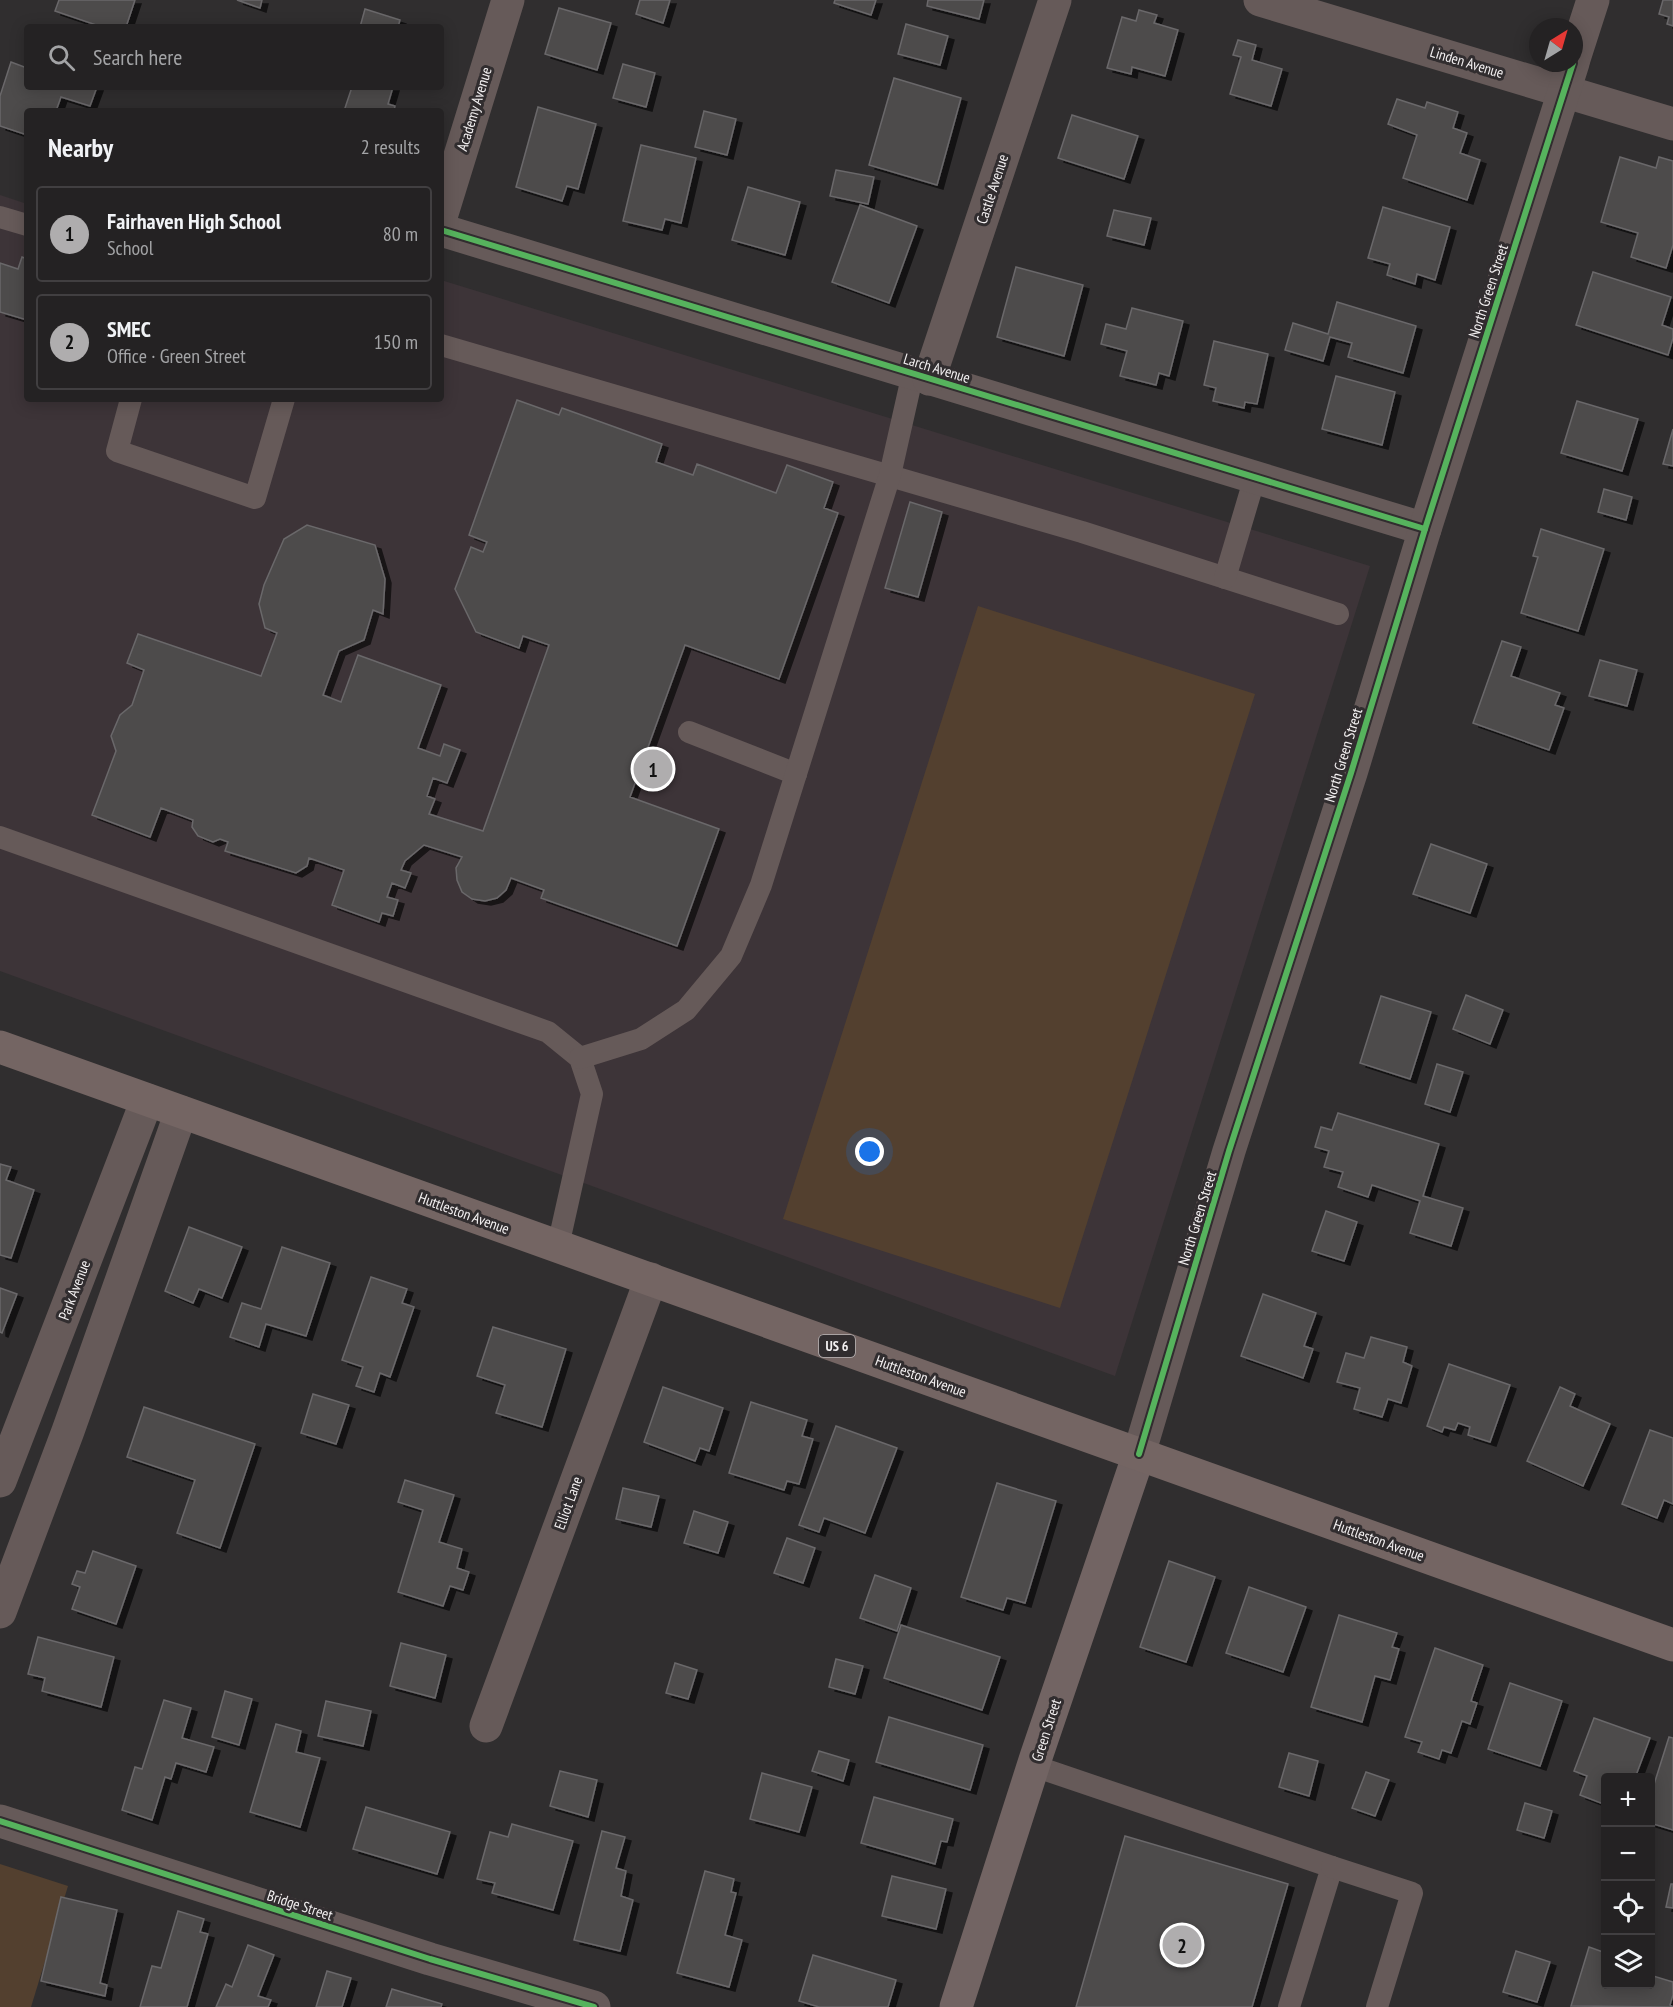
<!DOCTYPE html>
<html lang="en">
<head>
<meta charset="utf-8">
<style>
  :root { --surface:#242223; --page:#2c2a2b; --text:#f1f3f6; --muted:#a3a4a6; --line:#413f41; --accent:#afadae }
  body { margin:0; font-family:"PT Sans Narrow",sans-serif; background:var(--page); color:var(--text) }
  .controls { position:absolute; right:18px; bottom:18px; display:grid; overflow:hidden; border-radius:6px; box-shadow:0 3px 15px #0003 }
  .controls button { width:54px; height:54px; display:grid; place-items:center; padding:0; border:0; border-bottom:2px solid var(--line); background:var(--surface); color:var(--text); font:30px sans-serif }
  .compass { position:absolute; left:1529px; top:18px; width:54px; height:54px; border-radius:50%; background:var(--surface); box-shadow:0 3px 15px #0003; rotate:37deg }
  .you { position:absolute; left:870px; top:1152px; width:21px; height:21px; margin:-15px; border:4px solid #fff; border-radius:50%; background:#1a73e8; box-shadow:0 0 0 9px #1a73e833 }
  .badge { display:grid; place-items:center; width:39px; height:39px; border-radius:50%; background:var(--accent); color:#111; font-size:20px; font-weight:700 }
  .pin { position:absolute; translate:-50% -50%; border:3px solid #fff; box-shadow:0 2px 6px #0006 }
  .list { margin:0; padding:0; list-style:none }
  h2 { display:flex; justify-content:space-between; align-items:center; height:78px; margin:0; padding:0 24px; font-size:26px }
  h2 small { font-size:20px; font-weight:400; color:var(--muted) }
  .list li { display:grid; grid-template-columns:39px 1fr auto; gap:18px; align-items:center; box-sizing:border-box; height:96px; margin:0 12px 12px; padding:0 12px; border:2px solid var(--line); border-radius:6px }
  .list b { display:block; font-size:22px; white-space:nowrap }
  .list p { margin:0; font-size:20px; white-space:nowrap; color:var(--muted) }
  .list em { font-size:20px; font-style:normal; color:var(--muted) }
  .icon { flex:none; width:33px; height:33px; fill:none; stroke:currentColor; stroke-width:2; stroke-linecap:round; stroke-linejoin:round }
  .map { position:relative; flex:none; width:1673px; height:2007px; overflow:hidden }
  .search { position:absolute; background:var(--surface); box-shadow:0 3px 15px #0003; left:24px; top:24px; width:420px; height:66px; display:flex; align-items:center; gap:15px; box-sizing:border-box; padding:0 21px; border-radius:6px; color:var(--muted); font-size:22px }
  .panel { position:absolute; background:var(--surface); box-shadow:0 3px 15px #0003; left:24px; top:108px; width:420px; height:294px; border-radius:6px }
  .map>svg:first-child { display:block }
  .built { fill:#3d3438 }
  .green { fill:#53402f }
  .building { fill:#4d4b4c; stroke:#6a686a; stroke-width:1.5; filter:url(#shadow) }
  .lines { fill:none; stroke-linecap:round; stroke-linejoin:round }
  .service { stroke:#665a59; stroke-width:22 }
  .minor { stroke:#665a59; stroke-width:33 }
  .secondary { stroke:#726463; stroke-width:33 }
  .trunk { stroke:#746563; stroke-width:33 }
  .cycleway-casing { stroke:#312d2f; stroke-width:10 }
  .cycleway { stroke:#56b35d; stroke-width:6 }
  .labels { text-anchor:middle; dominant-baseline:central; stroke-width:6; stroke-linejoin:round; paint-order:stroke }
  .shield { fill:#312d2f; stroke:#bab6b8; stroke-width:1.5 }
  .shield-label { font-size:14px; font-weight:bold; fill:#f4f1f2 }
  .street-label { font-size:15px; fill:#f4f1f2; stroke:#312d2f }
</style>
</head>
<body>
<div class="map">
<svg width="1673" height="2007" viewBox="0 0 1673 2007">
  <defs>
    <filter id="shadow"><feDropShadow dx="6" dy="4" stdDeviation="0" flood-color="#0009"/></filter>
  </defs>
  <rect width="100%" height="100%" fill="#302e2f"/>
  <polygon class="built" points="0,195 27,204 27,399 441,399 441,280 1370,566 1115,1376 0,971"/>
  <g class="green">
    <polygon points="978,606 1255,694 1060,1308 783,1219"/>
    <polygon points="0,1864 68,1886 31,2007 0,2007"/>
  </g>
  <g class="building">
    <polygon points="59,0 135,0 126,27 102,27 55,11"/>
    <polygon points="237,0 262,0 260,8"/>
    <polygon points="640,0 670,0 663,23 636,14"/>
    <polygon points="835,0 876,0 871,15 834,3"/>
    <polygon points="928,0 984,0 979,19 927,6"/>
    <polygon points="1663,0 1673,0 1673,26 1667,24 1669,17 1659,14"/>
    <polygon points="559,8 611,23 597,70 545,54"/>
    <polygon points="365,9 400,20 398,27 360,27"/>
    <polygon points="1139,10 1157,15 1154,23 1178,30 1165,76 1132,67 1131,74 1107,68 1122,17 1136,21"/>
    <polygon points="906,24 948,36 940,65 898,54"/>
    <polygon points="1238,40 1256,45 1252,60 1282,69 1271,106 1230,94 1241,57 1233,55"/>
    <polygon points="11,62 27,68 27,87 97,87 90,106 61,97 56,111 27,111 27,135 0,126 0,96"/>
    <polygon points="623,64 655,73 646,107 613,98"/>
    <polygon points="894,78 961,98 937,185 869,165"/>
    <polygon points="352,87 393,87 388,104 395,106 394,111 344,111"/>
    <polygon points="1397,99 1425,108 1427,102 1458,112 1453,128 1467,133 1460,153 1480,160 1467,200 1403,178 1417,135 1388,124"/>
    <polygon points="538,107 596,124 578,189 567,186 562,201 516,187"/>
    <polygon points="704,111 736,119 727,155 695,147"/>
    <polygon points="1072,115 1138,136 1124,179 1058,158"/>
    <polygon points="641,145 696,158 681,223 665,219 662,230 623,221"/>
    <polygon points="1620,157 1656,168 1659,157 1673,161 1673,245 1666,268 1631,257 1638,233 1601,222"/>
    <polygon points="836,170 874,177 868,204 830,196"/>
    <polygon points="748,187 800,202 785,255 732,240"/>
    <polygon points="860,205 917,226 889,303 832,282"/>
    <polygon points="1383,207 1450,227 1435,280 1417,274 1415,284 1387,275 1390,264 1368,258"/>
    <polygon points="1114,210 1151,218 1144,245 1107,236"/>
    <polygon points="22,257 27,259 27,320 0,312 0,263 18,269"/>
    <polygon points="1016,267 1083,285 1064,356 997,337"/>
    <polygon points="1593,272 1671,297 1662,325 1673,329 1673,338 1668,355 1576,325"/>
    <polygon points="1337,302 1416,326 1403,373 1348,357 1352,343 1330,337 1323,361 1285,350 1293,323 1328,334"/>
    <polygon points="1132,308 1183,321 1169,376 1159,373 1156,385 1120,376 1127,351 1101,344 1106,324 1126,329"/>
    <polygon points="1214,341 1268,354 1257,404 1245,402 1244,408 1213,401 1216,388 1204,385"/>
    <polygon points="1336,376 1395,392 1382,445 1322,429"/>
    <polygon points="517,400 559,415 562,408 662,444 656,462 693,475 697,464 776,493 787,465 833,482 824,508 838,513 779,679 685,645 630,797 719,829 677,946 541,898 544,890 511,878 506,890 497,898 485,901 472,899 462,892 457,880 456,868 462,857 424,845 405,861 401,870 411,873 405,888 392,883 387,897 398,900 393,916 382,913 379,922 332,905 344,870 309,858 307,866 296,873 225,851 228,842 220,839 213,842 198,836 192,827 193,820 161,808 150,837 92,815 116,751 111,736 120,715 132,705 144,670 127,663 138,634 261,676 277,633 265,628 259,604 264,585 284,539 307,525 375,545 385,579 383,614 373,610 364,640 339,651 323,695 341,702 358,655 441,685 418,748 440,756 444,744 460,750 447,783 433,778 427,796 435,799 429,814 483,831 549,645 523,636 519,648 476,632 455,589 471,547 483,552 487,542 469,535"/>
    <polygon points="1577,401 1638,419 1622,471 1561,453"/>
    <polygon points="1673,429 1673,466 1663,464"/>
    <polygon points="1604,489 1632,497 1626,520 1598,512"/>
    <polygon points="910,502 942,512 918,597 885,588"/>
    <polygon points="1541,529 1604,549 1578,631 1521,613 1538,557 1533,556"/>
    <polygon points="1502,641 1521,647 1511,676 1560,693 1555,705 1564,708 1549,750 1473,723"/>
    <polygon points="1600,660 1637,670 1627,706 1589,696"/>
    <polygon points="1431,844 1487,864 1470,913 1413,894"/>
    <polygon points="1466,995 1503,1010 1490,1044 1453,1029"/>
    <polygon points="1381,996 1431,1012 1410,1079 1360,1063"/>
    <polygon points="1437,1064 1463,1072 1450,1112 1425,1104"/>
    <polygon points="1338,1113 1439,1144 1423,1196 1463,1208 1451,1246 1410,1233 1420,1201 1372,1185 1368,1197 1338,1187 1343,1172 1324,1167 1329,1151 1315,1147 1321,1127 1332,1130"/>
    <polygon points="0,1164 11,1167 6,1180 34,1190 11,1258 0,1255"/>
    <polygon points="1326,1211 1357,1222 1344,1261 1312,1251"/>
    <polygon points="189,1227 242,1247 222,1298 199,1289 193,1303 165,1291"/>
    <polygon points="282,1247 330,1263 306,1336 266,1324 259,1347 230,1337 242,1303 261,1309"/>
    <polygon points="371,1277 407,1289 402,1303 414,1307 390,1377 380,1373 374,1392 356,1386 363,1367 342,1360"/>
    <polygon points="0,1288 17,1294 2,1333 0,1332"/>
    <polygon points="1263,1294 1316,1313 1304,1346 1313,1349 1303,1378 1241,1356"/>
    <polygon points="493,1327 566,1349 542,1427 496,1413 505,1385 477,1376"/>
    <polygon points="1371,1337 1407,1347 1403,1362 1412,1366 1401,1403 1388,1399 1382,1417 1354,1409 1360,1388 1337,1382 1346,1353 1364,1358"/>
    <polygon points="1449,1364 1510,1385 1490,1442 1468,1435 1470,1427 1458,1423 1455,1430 1444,1427 1442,1432 1427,1426"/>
    <polygon points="663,1387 723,1408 709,1451 700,1448 695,1461 644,1442"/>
    <polygon points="1560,1387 1575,1394 1570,1406 1610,1424 1583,1486 1527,1461"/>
    <polygon points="313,1394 349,1405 336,1444 301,1433"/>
    <polygon points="751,1402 807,1420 802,1436 813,1439 799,1484 787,1481 784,1490 729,1473"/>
    <polygon points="144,1407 255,1444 220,1548 177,1533 195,1480 127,1457"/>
    <polygon points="836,1426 897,1448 865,1533 824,1518 819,1532 799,1525"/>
    <polygon points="1650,1430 1673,1438 1673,1504 1664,1500 1657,1518 1622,1504"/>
    <polygon points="405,1480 454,1495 439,1542 462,1549 457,1568 469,1572 463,1590 450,1586 443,1606 398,1592 423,1510 398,1502"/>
    <polygon points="997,1483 1056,1501 1025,1603 1007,1598 1003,1610 961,1597"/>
    <polygon points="623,1488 659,1496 651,1527 616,1519"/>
    <polygon points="694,1511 728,1522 718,1553 684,1543"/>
    <polygon points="787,1538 815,1548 803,1583 774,1573"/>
    <polygon points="93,1551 136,1566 116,1624 72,1609 80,1587 72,1584 77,1571 85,1573"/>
    <polygon points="1169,1561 1215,1577 1186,1662 1140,1647"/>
    <polygon points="875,1575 911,1588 897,1631 860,1618"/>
    <polygon points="1249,1587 1306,1607 1283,1672 1226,1653"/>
    <polygon points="1339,1615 1397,1633 1392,1647 1399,1649 1390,1680 1375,1676 1362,1722 1311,1707"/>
    <polygon points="901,1625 1000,1657 982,1710 884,1678"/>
    <polygon points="38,1637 114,1657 101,1707 42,1691 45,1678 28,1674"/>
    <polygon points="401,1643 446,1655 435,1698 390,1686"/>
    <polygon points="1435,1648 1483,1665 1471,1701 1477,1703 1470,1724 1462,1721 1451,1753 1442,1750 1439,1759 1418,1752 1422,1742 1405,1737"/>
    <polygon points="836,1659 863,1666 855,1694 829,1687"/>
    <polygon points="675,1663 697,1670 688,1699 666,1693"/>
    <polygon points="1510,1683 1562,1701 1540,1766 1488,1749"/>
    <polygon points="225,1691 252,1699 239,1745 212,1737"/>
    <polygon points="164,1700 191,1708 182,1738 214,1747 206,1772 176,1763 171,1779 165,1777 152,1820 122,1810 135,1767 142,1769"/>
    <polygon points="326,1701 371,1711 363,1746 318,1736"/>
    <polygon points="889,1717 983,1745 970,1790 876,1762"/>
    <polygon points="1594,1718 1650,1738 1635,1778 1606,1778 1606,1805 1580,1795 1587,1776 1574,1771"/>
    <polygon points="276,1724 301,1731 296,1752 320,1758 300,1827 250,1812"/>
    <polygon points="1669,1737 1673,1738 1673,1830 1650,1823 1650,1797"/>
    <polygon points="819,1751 849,1760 843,1781 812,1771"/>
    <polygon points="1289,1753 1318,1761 1309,1796 1279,1787"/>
    <polygon points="560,1771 597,1780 588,1817 550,1806"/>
    <polygon points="1366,1772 1389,1780 1375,1816 1352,1808"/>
    <polygon points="762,1773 812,1787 799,1832 750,1819"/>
    <polygon points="874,1797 953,1819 947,1842 941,1841 935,1864 861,1843"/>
    <polygon points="1525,1803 1552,1811 1544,1838 1517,1830"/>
    <polygon points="366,1807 450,1832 437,1874 353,1849"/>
    <polygon points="512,1824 573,1841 553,1910 492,1893 495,1883 477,1879 490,1832 508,1837"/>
    <polygon points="602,1831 625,1837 616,1868 626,1871 621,1896 633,1900 620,1951 574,1940"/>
    <polygon points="1125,1836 1288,1884 1252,2007 1076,2007"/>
    <polygon points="705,1871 734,1879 731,1892 736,1893 725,1935 742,1940 729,1987 677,1973"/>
    <polygon points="892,1876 946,1889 936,1929 882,1916"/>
    <polygon points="1671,1884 1673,1884 1673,1908 1666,1907"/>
    <polygon points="61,1897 117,1910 100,1983 107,1985 105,1996 41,1981"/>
    <polygon points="178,1911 204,1919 200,1932 208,1934 187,2007 140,2007 152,1966 161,1968"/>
    <polygon points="248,1945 274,1955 258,1996 271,2000 268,2007 216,2007 226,1984 232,1987"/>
    <polygon points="1589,1947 1606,1953 1606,1984 1650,1984 1650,1975 1673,1982 1673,1995 1670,2005 1673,2007 1571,2006"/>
    <polygon points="1516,1951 1550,1962 1537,2002 1503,1992"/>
    <polygon points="813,1955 896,1980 888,2007 819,2007 799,2001"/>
    <polygon points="327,1971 351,1978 342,2007 316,2007"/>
    <polygon points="392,1989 442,2004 441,2007 386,2007"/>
  </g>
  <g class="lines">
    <g class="service">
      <polyline points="0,217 27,225"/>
      <polyline points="441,345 1082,532 1338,614"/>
      <polyline points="131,399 117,451 255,498 284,399"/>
      <polyline points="1225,578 1255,477"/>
      <polyline points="689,732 796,774"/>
      <polyline points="0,837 548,1032 580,1058 592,1094 558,1246"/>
      <polyline points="580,1058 641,1039 686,1010 731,956 761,885 890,475 913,373"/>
      <polyline points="1034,1766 1332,1867 1289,2007"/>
      <polyline points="1332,1867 1412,1893 1377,2007"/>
    </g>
    <g class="minor">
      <polyline points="1260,0 1673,124"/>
      <polyline points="1574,59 1593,0"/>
      <polyline points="441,217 508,0"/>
      <polyline points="441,230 1425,529"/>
      <polyline points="929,379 1055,0"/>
      <polyline points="1139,1454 1229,1151 1351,773 1425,529 1573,63"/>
      <polyline points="0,1481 147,1100"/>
      <polyline points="0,1612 68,1431 181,1112"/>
      <polyline points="486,1726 651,1279"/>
      <polyline points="0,1821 430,1959 594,2007"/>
    </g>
    <polyline class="secondary" points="956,2007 1036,1757 1139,1454"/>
    <polyline class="trunk" points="0,1047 1673,1645"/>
    <g class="cycleway-casing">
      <g id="cycleway">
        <polyline points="441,230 1425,529"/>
        <polyline points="1139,1454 1229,1151 1351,773 1425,529 1573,63"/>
        <polyline points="0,1821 430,1959 594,2007"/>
      </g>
    </g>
    <use href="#cycleway" class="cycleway"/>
  </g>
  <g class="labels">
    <rect class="shield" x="819" y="1335" width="36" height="22" rx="4.5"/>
    <g class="shield-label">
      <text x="837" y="1346">US 6</text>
    </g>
    <g class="street-label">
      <text transform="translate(1467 62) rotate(17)">Linden Avenue</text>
      <text transform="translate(474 109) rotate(-73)">Academy Avenue</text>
      <text transform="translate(992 189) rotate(-72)">Castle Avenue</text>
      <text transform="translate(1488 291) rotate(-72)">North Green Street</text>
      <text transform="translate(937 368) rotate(17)">Larch Avenue</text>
      <text transform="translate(1343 755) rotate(-73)">North Green Street</text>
      <text transform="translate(464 1213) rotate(20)">Huttleston Avenue</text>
      <text transform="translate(1197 1218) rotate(-73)">North Green Street</text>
      <text transform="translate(74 1290) rotate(-69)">Park Avenue</text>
      <text transform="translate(921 1376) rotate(20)">Huttleston Avenue</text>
      <text transform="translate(568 1503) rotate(-70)">Elliot Lane</text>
      <text transform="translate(1379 1540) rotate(20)">Huttleston Avenue</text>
      <text transform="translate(1046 1730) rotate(-72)">Green Street</text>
      <text transform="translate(300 1905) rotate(18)">Bridge Street</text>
    </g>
  </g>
</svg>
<div class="controls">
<button>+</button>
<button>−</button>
<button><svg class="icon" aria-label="locate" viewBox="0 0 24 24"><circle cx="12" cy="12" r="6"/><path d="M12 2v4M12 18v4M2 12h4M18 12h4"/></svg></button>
<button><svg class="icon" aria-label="layers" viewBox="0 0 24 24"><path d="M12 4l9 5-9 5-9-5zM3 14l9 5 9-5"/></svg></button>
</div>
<svg class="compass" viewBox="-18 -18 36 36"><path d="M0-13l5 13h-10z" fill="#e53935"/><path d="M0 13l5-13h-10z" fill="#a3a4a6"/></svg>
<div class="you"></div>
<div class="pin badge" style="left:653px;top:769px">1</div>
<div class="pin badge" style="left:1182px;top:1945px">2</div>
<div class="search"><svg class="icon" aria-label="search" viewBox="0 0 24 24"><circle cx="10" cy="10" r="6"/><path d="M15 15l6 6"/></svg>Search here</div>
<section class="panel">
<h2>Nearby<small>2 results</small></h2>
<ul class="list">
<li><span class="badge">1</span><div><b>Fairhaven High School</b><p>School</p></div><em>80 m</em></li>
<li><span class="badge">2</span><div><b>SMEC</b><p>Office · Green Street</p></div><em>150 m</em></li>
</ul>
</section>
</div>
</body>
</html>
